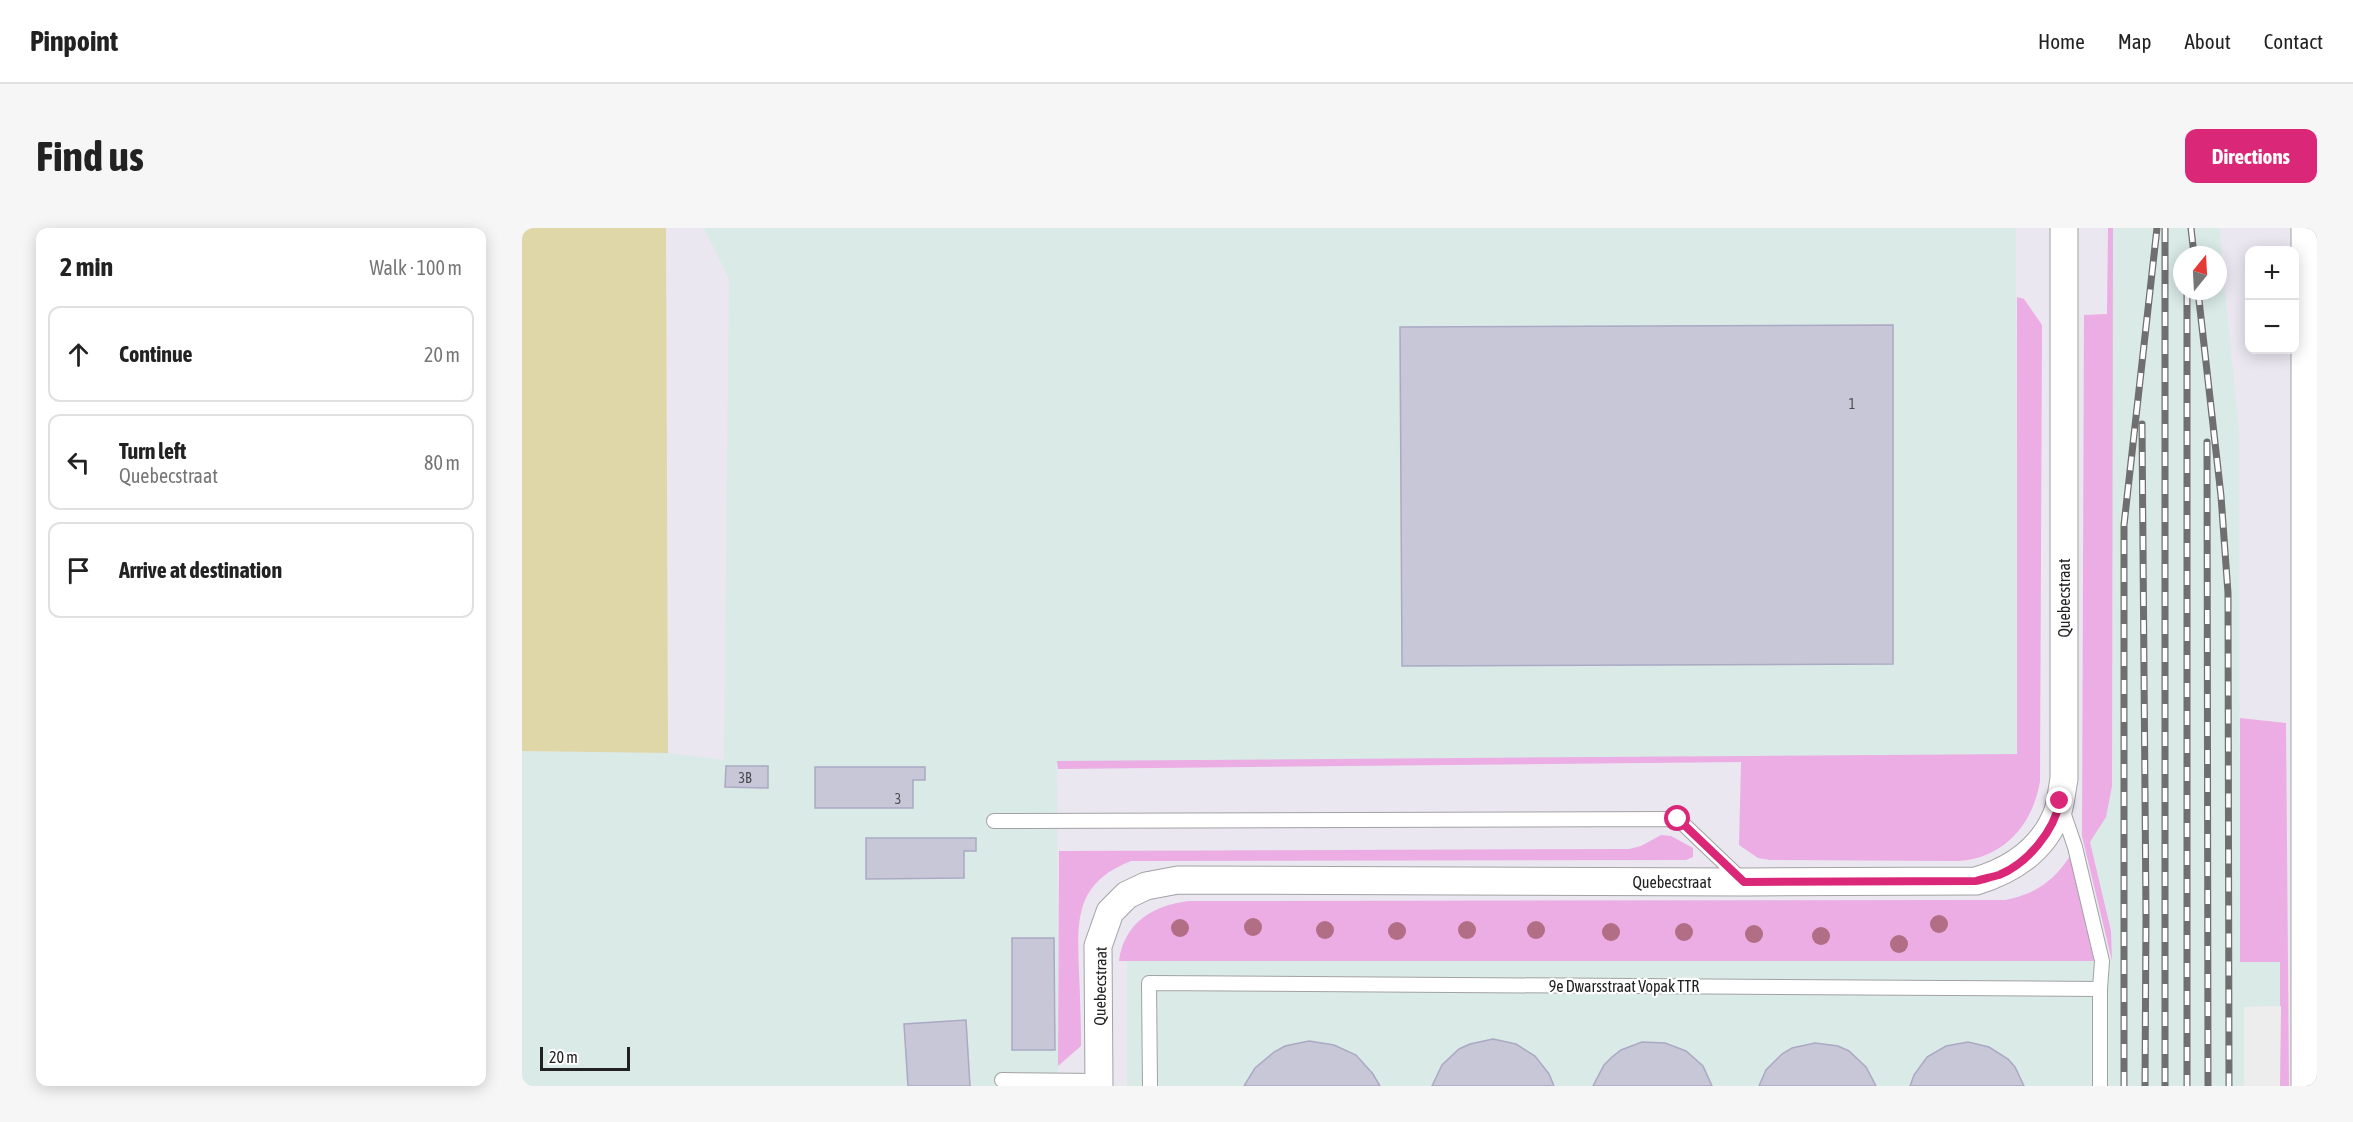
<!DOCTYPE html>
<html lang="en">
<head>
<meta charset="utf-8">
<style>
  :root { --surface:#fff; --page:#f6f6f6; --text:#222; --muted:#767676; --line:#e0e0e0; --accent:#db2777 }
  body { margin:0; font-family:"Asap Condensed",sans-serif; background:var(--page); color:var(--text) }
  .controls { position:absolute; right:18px; top:18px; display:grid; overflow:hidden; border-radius:12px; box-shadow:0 3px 15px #0003 }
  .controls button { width:54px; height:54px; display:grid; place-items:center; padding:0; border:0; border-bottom:2px solid var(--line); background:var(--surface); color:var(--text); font:30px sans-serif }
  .compass { position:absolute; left:1651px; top:18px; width:54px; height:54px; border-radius:50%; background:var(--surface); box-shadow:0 3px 15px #0003; rotate:18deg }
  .scale { position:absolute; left:18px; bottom:15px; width:90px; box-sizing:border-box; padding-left:6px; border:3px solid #212121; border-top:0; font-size:16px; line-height:21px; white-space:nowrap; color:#212121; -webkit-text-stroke:4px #fff; paint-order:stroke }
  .stop { position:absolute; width:18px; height:18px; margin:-14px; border:4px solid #db2777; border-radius:50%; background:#fff }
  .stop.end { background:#db2777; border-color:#fff; box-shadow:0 2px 6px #0008 }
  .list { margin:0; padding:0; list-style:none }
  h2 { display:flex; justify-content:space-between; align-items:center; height:78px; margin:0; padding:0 24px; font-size:26px }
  h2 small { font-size:20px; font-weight:400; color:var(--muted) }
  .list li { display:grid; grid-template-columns:39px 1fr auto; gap:18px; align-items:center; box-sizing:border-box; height:96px; margin:0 12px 12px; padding:0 12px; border:2px solid var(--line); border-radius:12px }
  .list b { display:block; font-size:22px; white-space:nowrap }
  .list p { margin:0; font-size:20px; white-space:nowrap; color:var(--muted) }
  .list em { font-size:20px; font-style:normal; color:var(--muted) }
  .icon { flex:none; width:33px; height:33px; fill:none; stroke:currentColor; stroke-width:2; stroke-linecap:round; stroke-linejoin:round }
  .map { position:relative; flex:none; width:1795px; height:858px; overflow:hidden; border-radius:12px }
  header { display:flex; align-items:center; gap:36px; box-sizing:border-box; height:84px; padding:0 30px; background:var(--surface); border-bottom:2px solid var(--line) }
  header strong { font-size:28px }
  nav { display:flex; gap:33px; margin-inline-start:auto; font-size:21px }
  .intro { display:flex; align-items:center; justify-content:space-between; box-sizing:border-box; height:144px; padding:0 36px }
  h1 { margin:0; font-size:42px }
  .button { padding:15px 27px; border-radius:12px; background:var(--accent); color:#fff; font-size:21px; font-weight:700 }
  main { display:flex; gap:36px; padding:0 36px }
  aside { flex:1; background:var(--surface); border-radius:12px; box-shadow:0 3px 15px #0003 }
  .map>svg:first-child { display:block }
  .industrial { fill:#d9eae7; fill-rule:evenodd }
  .grass { fill:#ebade3 }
  .parking { fill:#ededed }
  .water { fill:#dfd7a8 }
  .building { fill:#c8c7d8; stroke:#aba9c3; stroke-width:1.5 }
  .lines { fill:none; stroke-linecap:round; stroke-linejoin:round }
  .service-casing { stroke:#a2a2a2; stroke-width:16 }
  .minor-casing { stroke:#a2a2a2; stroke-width:29 }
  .service { stroke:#fff; stroke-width:14 }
  .minor { stroke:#fff; stroke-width:27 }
  .rail-casing { stroke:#6f6f6f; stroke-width:7 }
  .rail { stroke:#fff; stroke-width:4.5; stroke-dasharray:14; stroke-linecap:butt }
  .tree { fill:#b16e85 }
  .route { stroke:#db2777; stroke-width:8 }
  .labels { text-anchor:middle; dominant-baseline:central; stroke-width:4.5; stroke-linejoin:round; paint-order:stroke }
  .number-label { font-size:14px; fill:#4b4a4f }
  .street-label { font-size:16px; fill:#212121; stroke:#fff }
</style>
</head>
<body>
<header>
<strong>Pinpoint</strong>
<nav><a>Home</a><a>Map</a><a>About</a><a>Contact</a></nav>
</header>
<div class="intro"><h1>Find us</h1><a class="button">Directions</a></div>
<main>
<aside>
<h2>2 min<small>Walk · 100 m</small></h2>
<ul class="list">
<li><svg class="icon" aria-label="ahead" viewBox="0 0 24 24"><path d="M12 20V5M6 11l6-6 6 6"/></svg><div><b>Continue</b></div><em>20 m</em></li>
<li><svg class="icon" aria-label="left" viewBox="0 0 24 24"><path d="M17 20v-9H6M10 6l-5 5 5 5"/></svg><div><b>Turn left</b><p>Quebecstraat</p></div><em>80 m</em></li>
<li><svg class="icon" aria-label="arrive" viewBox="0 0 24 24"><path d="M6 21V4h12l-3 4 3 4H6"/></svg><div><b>Arrive at destination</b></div></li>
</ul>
</aside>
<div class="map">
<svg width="1795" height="858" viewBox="0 0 1795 858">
  <rect width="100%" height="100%" fill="#eae7f1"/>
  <g class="industrial">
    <polygon points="182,0 1494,0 1496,526 535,534 536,858 0,858 0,523 146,525 202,532 207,51"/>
    <path d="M1590 0H1697L1717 204 1718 733 1758 734 1759 778 1722 779V858H605V732L1590 733 1589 703 1568 614 1584 589ZM1660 27H1696V63H1660Z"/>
  </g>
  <g class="grass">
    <polygon points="1586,0 1591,0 1590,558 1584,589 1568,614 1589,703 1590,733 1560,608 1562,87 1585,86"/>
    <path d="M1495 69 1502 71 1520 97 1518 553C1511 597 1481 631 1435 633L1248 632 1236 630 1217 617 1219 534 536 541 535 533 1495 526Z"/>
    <polygon points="1718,490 1764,495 1767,858 1758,858 1758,734 1718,734"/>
    <path d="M1139 607 1149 608 1171 620V629L1164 632 609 633C553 655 555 691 557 744 558 768 559 793 559 818L536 838 537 623 1107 621 1119 618Z"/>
    <path d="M1548 628 1572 733H597C602 695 631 677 667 673L1483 672C1513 666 1531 654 1548 628Z"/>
  </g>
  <polygon class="parking" points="1759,778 1758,858 1722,858 1722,779"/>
  <polygon class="water" points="0,0 144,0 146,525 0,523"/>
  <g class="building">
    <polygon points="1371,97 1371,436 880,438 878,99"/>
    <polygon points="204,538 246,538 246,560 203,559"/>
    <polygon points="293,539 403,539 403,552 391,552 391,580 293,580"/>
    <polygon points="344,610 454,610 454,623 442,623 442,650 344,651"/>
    <polygon points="490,710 532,710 533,822 490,822"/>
    <polygon points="444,792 448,858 386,858 382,796"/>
    <polygon points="971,811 994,816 1013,828 1027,846 1032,858 910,858 920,837 937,821 948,816"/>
    <polygon points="787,813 812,817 834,827 851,846 858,858 722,858 733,840 752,824 763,818"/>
    <polygon points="1120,814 1143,815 1164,823 1181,838 1190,858 1071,858 1082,837 1090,829 1099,822"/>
    <polygon points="1446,814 1467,819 1486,831 1493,839 1502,858 1388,858 1392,847 1405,829 1424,818"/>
    <polygon points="1293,815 1316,818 1327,823 1344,839 1354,858 1237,858 1244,842 1260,826 1270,820"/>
  </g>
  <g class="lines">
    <g class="service-casing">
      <g id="service">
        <polyline points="1539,578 1553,619 1580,733 1578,761 1578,858"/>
        <polyline points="472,593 1156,591 1221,653"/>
        <polyline points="480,852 577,853"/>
        <polyline points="628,858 627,755 1578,761"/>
      </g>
    </g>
    <g class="minor-casing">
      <g id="minor">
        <polyline points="1783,0 1783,858"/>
        <path d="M577 858 576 718 588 684 605 667 624 658 656 652 1223 654 1454 653C1491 642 1522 621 1536 583 1539 573 1540 561 1542 551V0"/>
      </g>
    </g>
    <use href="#service" class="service"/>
    <use href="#minor" class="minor"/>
    <g class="rail-casing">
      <g id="rail">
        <polyline points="1643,0 1643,858"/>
        <polyline points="1669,0 1672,27"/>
        <polyline points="1665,63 1665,858"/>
        <polyline points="1676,63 1699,268 1706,365 1707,858"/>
        <polyline points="1620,196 1624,689 1623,858"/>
        <polyline points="1685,214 1686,858"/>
        <polyline points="1602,858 1602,297 1635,0"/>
      </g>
    </g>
    <use href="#rail" class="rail"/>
  </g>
  <g class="tree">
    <circle cx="1417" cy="696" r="9"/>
    <circle cx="731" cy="699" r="9"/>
    <circle cx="658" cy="700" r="9"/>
    <circle cx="803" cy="702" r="9"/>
    <circle cx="945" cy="702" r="9"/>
    <circle cx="1014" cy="702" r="9"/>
    <circle cx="875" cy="703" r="9"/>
    <circle cx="1089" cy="704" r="9"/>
    <circle cx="1162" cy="704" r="9"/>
    <circle cx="1232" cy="706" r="9"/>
    <circle cx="1299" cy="708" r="9"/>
    <circle cx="1377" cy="716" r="9"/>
  </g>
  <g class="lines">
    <path class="route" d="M1156 591 1222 654 1454 653C1461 651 1470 649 1477 647 1506 635 1532 603 1538 573"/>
  </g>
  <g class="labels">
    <g class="number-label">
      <text x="1330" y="176">1</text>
      <text x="223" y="550">3B</text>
      <text x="376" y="571">3</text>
    </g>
    <g class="street-label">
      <text transform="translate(1542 370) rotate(-90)">Quebecstraat</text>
      <text x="1150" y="654">Quebecstraat</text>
      <text transform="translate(578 758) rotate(-89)">Quebecstraat</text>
      <text x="1102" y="758">9e Dwarsstraat Vopak TTR</text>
    </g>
  </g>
</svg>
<div class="controls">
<button>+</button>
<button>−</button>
</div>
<svg class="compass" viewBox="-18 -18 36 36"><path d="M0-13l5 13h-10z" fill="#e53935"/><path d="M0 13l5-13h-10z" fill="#767676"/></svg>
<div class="scale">20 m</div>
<div class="stop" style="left:1156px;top:591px"></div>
<div class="stop end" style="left:1538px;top:573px"></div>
</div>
</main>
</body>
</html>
